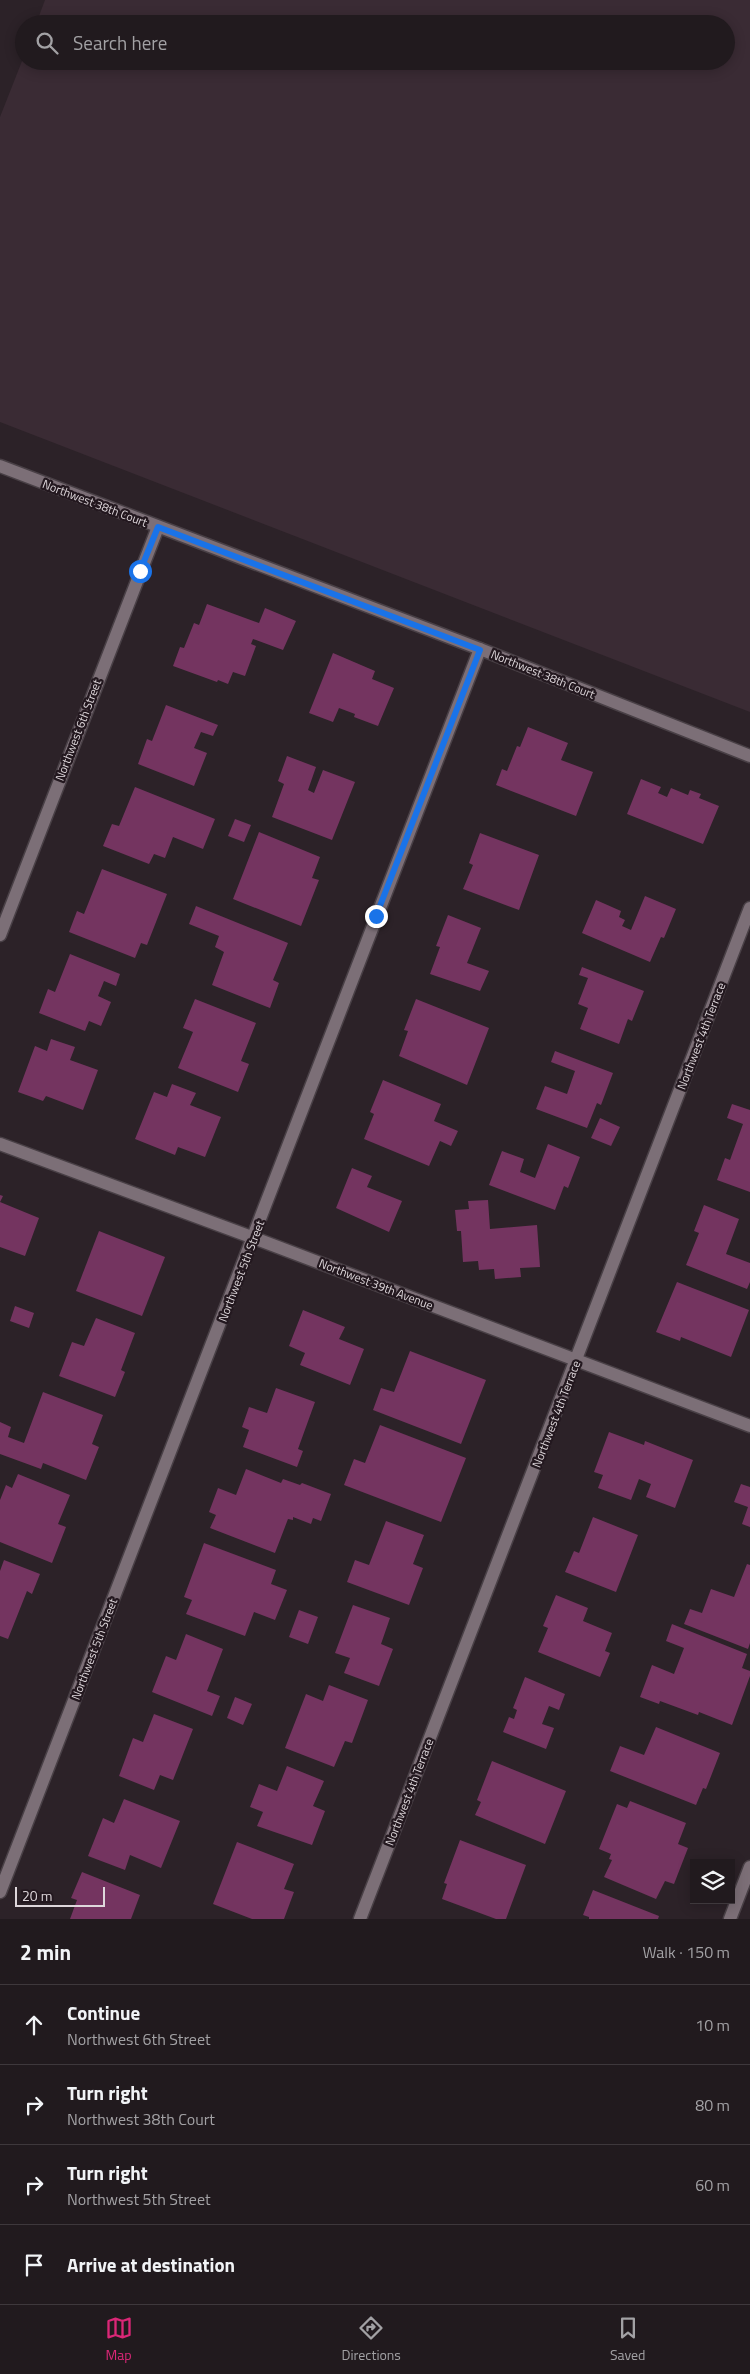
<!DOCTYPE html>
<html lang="en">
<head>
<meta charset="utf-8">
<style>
  :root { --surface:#211a1e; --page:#2d272b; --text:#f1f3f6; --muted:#a2a1a4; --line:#3e383c; --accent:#db2777 }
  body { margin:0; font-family:"Titillium Web",sans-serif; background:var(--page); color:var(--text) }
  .controls { position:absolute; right:15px; bottom:15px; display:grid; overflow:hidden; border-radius:0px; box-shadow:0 2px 12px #0003 }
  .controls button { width:45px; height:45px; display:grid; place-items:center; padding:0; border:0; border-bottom:1px solid var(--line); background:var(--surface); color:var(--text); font:25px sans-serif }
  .scale { position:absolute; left:15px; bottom:12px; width:90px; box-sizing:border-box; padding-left:5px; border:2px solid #ded7db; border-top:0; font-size:14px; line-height:18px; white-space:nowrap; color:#ded7db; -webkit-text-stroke:4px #23181f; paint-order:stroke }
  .stop { position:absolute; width:15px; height:15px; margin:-11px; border:4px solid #1a73e8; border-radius:50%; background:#fff }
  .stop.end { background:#1a73e8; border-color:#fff; box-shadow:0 1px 5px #0008 }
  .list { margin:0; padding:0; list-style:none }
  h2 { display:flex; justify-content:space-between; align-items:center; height:65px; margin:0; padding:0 20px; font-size:21px }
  h2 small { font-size:16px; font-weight:400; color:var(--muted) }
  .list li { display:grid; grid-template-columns:32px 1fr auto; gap:15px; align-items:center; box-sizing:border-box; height:80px; padding:0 20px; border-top:1px solid var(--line) }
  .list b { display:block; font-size:19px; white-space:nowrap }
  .list p { margin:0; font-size:16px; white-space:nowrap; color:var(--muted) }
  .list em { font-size:16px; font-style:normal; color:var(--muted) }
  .icon { flex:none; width:28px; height:28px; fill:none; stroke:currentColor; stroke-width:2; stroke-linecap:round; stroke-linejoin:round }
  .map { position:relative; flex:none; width:750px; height:1919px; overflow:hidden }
  .search { position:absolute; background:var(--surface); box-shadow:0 2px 12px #0003; left:15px; right:15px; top:15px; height:55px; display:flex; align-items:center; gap:12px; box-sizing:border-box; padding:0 18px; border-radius:28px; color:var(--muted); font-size:19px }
  .sheet { height:385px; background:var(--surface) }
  nav { display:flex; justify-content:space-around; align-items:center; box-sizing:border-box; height:70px; border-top:1px solid var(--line); background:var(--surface); font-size:14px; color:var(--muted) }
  nav a { display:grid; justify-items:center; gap:2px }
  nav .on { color:var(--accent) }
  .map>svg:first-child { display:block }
  .built { fill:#3a2b34 }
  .building { fill:#743460 }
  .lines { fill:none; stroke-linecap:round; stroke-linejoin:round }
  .minor-casing { stroke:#494046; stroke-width:15 }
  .minor { stroke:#7c6f77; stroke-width:12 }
  .route { stroke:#1a73e8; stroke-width:6 }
  .labels { text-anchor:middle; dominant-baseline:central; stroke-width:4.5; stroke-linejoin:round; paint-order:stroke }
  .street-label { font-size:12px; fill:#ded7db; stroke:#23181f }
</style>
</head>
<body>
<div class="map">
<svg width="750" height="1919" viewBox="0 0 750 1919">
  <rect width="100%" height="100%" fill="#2c2228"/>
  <polygon class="built" points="45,0 750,0 750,712 0,422 0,117 24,56 24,61 726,61 726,24 36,24"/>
  <g class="building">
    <polygon points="207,604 259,623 265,608 296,621 283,650 253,639 251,644 256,646 245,676 233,672 228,684 218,680 217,682 173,666 180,647 184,648 194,623 199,625"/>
    <polygon points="333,653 375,671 372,679 394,688 378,726 354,717 355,714 339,708 333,722 309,713"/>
    <polygon points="166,705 218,725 213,736 201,732 194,748 207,753 194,786 138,764 147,739 152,741"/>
    <polygon points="528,727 568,743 561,760 593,772 576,816 496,785 502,769 507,771 517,746 520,747"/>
    <polygon points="287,756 316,767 308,790 314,793 323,770 355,782 332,840 272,817 284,784 278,781"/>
    <polygon points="641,779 661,787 658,793 667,797 671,788 688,795 690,790 701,794 699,798 719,806 703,844 627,814"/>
    <polygon points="135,787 215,819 203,849 173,837 165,858 154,854 149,864 103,846 112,824 119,826"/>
    <polygon points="235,819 251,825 244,842 228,836"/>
    <polygon points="259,832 320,857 312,878 319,880 301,926 233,899"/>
    <polygon points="480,833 539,855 519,910 463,889 473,865 469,863"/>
    <polygon points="102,869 167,894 147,945 141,943 135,958 69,932 77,911 84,914"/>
    <polygon points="645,896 676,909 664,938 661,937 650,962 582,933 596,900 621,911 619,917 625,920 622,926 631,930"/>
    <polygon points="196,906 288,943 273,980 279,983 270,1008 212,985 224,952 215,947 219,936 189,924"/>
    <polygon points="448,915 481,928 467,963 489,971 480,991 430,974 440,947 436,946"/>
    <polygon points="70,954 120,974 116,986 104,981 98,996 111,1002 101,1026 89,1021 85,1031 39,1013 48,989 55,992"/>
    <polygon points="582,967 644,991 632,1021 628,1019 619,1044 580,1029 588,1008 578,1004 588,978 579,975"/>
    <polygon points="195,999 256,1023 241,1061 249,1064 238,1092 178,1068 193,1032 183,1028"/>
    <polygon points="416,999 489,1028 467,1085 399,1056 408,1031 404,1030"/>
    <polygon points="51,1039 75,1047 70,1060 98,1070 83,1110 46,1096 43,1101 18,1092 35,1046 47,1051"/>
    <polygon points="555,1051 613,1073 601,1105 597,1103 587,1128 536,1109 545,1086 567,1094 575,1071 551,1062"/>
    <polygon points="383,1080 441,1104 434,1121 458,1131 451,1146 440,1141 429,1166 364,1139 374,1114 370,1112"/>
    <polygon points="172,1084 196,1093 190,1105 221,1117 205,1157 178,1147 175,1155 135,1139 154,1092 167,1097"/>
    <polygon points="732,1104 750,1110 750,1192 717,1180 725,1158 730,1160 743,1124 727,1118"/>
    <polygon points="600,1118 620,1127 611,1146 591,1138"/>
    <polygon points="548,1144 580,1157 568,1188 564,1186 555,1210 489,1185 502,1151 524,1159 520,1172 535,1178"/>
    <polygon points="352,1168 372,1176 367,1187 402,1201 389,1232 336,1208"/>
    <polygon points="0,1195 3,1196 0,1202 39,1218 25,1256 0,1247"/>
    <polygon points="488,1200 490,1229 537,1225 540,1267 520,1268 521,1277 495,1279 494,1269 479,1270 478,1261 463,1262 461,1231 457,1231 455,1210 469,1209 468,1201"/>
    <polygon points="704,1205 739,1219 726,1254 750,1263 750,1282 747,1289 686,1265 699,1233 694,1231"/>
    <polygon points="99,1231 165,1257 142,1316 76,1291"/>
    <polygon points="677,1282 749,1310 731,1357 681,1337 680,1341 656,1332"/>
    <polygon points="15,1306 34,1313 29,1328 10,1321"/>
    <polygon points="303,1310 345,1327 339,1339 364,1349 350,1385 300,1365 305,1353 289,1346"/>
    <polygon points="96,1318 135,1333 121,1370 125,1372 115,1397 59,1376 72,1342 84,1346"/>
    <polygon points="410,1351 486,1380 461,1444 373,1410 381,1388 394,1392"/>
    <polygon points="276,1388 315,1402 298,1449 303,1451 297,1467 243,1447 249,1430 242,1427 249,1407 267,1413"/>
    <polygon points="43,1392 103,1415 92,1444 99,1447 86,1480 43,1463 41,1469 0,1454 0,1422 11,1427 8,1437 24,1443"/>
    <polygon points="380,1425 466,1458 441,1522 344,1485 354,1459 365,1463"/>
    <polygon points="609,1432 644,1445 645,1441 693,1460 675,1508 646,1497 651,1484 639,1479 631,1500 598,1488 603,1475 594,1472"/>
    <polygon points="246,1469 281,1483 283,1479 300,1485 302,1483 331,1494 321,1521 313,1518 311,1524 293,1517 293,1520 288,1519 275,1553 210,1528 216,1515 209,1512 218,1488 236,1495"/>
    <polygon points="18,1474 70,1495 58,1524 66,1527 52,1563 0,1542 0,1500 6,1485 12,1488"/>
    <polygon points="741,1484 750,1487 750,1527 742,1524 748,1507 734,1502"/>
    <polygon points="593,1517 638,1535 616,1592 565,1572 574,1551 579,1553"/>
    <polygon points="386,1521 424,1535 413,1564 423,1568 409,1605 347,1582 355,1560 369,1565"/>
    <polygon points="204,1543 276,1570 271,1584 287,1590 275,1620 254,1612 245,1636 186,1614 192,1600 184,1597"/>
    <polygon points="4,1560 40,1574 32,1594 27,1591 8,1639 0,1636 0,1571"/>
    <polygon points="747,1564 750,1565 750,1643 748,1649 684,1624 690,1609 702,1613 711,1589 734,1597"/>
    <polygon points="556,1595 588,1608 583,1621 612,1633 605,1651 610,1653 600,1677 538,1652 548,1628 543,1626"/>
    <polygon points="353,1605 390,1618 381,1644 393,1649 379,1686 344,1673 350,1658 335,1653"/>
    <polygon points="299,1610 318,1617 308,1644 289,1637"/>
    <polygon points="672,1624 747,1654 742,1668 750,1671 750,1676 732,1725 699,1712 698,1715 660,1701 659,1704 640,1697 652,1665 674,1674 684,1648 666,1641"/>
    <polygon points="186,1634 223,1649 207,1691 220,1696 212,1716 152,1692 166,1656 176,1660"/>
    <polygon points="525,1677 565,1694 559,1710 549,1706 542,1724 554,1728 546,1749 503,1732 509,1717 514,1719 517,1710 513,1708"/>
    <polygon points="329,1685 368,1700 352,1743 345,1741 334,1767 285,1748 306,1694 323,1701"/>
    <polygon points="235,1697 252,1704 243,1725 227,1718"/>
    <polygon points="154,1714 193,1729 173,1780 160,1775 154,1790 119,1776 133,1738 143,1742"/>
    <polygon points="656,1727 720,1753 706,1789 703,1788 696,1805 610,1771 620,1746 644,1755"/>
    <polygon points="492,1761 566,1791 545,1844 475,1815 481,1802 477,1800"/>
    <polygon points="287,1766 324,1781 313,1806 325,1811 312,1845 257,1826 263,1812 250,1807 259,1784 277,1791"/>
    <polygon points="124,1799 180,1821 161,1868 130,1855 125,1870 88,1856 103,1818 114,1823"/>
    <polygon points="630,1801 686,1823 678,1844 688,1848 674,1884 665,1881 656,1899 604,1877 612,1860 609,1859 611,1854 599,1849 617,1804 627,1808"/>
    <polygon points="460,1840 526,1865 506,1919 496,1919 442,1899 447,1884 444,1883"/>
    <polygon points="237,1842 294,1864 284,1889 294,1892 284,1919 252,1919 213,1904"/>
    <polygon points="82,1872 140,1895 131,1919 70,1919 77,1900 71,1898"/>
    <polygon points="593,1890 659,1916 658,1919 589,1919 589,1917 583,1915"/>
  </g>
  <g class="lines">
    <g class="minor-casing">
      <g id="minor">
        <polyline points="0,466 480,649 750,756"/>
        <polyline points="0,935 158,527"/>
        <polyline points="0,1144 254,1238 750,1426"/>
        <polyline points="0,1892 480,649"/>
        <polyline points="360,1919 750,908"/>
        <polyline points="730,1919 750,1867"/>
      </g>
    </g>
    <use href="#minor" class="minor"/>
  </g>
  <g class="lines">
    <polyline class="route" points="140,571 158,527 480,650 376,916"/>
  </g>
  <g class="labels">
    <g class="street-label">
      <text transform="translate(95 503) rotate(21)">Northwest 38th Court</text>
      <text transform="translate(543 674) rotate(22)">Northwest 38th Court</text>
      <text transform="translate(78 730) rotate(-69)">Northwest 6th Street</text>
      <text transform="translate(701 1036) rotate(-69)">Northwest 4th Terrace</text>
      <text transform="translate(241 1271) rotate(-69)">Northwest 5th Street</text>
      <text transform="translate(376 1284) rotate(21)">Northwest 39th Avenue</text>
      <text transform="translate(556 1414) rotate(-69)">Northwest 4th Terrace</text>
      <text transform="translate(94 1649) rotate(-69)">Northwest 5th Street</text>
      <text transform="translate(409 1792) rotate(-69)">Northwest 4th Terrace</text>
    </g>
  </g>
</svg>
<div class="controls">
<button><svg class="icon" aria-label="layers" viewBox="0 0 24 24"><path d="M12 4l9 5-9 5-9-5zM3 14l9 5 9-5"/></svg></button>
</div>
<div class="scale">20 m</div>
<div class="stop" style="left:140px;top:571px"></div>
<div class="stop end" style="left:376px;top:916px"></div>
<div class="search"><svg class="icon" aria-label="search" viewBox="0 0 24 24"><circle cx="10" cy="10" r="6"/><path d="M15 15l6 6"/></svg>Search here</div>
</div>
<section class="sheet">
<h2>2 min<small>Walk · 150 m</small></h2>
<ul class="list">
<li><svg class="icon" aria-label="ahead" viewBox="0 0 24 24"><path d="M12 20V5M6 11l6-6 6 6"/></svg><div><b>Continue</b><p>Northwest 6th Street</p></div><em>10 m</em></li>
<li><svg class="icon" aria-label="right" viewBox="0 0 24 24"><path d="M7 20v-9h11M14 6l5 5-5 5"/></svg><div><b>Turn right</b><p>Northwest 38th Court</p></div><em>80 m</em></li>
<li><svg class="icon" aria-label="right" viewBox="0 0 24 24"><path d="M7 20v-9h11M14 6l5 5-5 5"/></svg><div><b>Turn right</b><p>Northwest 5th Street</p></div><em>60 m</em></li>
<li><svg class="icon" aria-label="arrive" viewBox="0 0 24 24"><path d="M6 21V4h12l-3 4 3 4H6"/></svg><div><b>Arrive at destination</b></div></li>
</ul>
</section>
<nav>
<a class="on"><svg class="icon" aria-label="map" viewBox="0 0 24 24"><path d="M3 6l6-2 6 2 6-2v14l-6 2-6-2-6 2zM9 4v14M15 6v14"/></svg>Map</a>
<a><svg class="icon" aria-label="directions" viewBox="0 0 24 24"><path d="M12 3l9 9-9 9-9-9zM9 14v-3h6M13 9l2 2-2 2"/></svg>Directions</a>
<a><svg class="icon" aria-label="saved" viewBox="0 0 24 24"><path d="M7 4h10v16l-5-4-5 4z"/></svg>Saved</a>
</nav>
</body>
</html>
